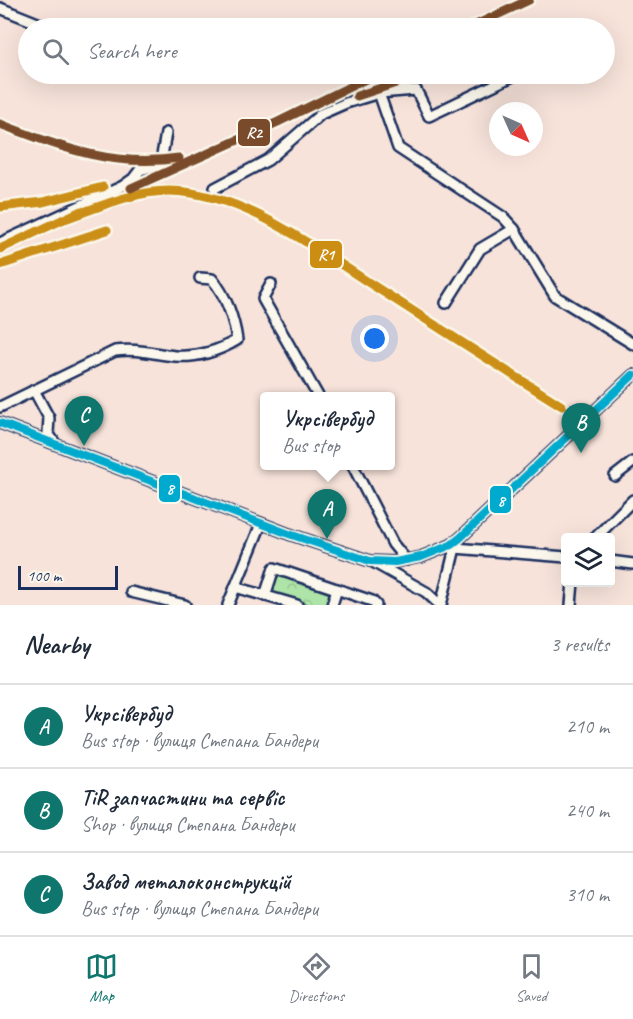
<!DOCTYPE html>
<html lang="en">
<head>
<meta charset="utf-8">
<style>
  :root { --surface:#fff; --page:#f2f2f3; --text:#1f2937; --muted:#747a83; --line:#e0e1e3; --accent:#0f766e }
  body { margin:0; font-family:Caveat,sans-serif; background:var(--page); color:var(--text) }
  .controls { position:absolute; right:18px; bottom:18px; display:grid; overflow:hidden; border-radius:6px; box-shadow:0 6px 24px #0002 }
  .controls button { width:54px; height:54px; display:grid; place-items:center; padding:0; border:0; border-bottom:2px solid var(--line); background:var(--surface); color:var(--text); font:30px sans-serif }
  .compass { position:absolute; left:489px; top:102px; width:54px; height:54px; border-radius:50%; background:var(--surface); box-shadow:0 6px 24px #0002; rotate:135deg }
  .scale { position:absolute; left:18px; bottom:15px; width:100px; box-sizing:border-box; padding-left:6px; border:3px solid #1b2f5e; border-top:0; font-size:16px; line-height:21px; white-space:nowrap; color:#1b2f5e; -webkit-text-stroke:4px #fbf7ec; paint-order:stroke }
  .you { position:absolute; left:375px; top:339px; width:21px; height:21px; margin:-15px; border:4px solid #fff; border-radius:50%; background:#1a73e8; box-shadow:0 0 0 9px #1a73e833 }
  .badge { display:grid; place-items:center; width:39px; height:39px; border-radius:50%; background:var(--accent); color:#fff; font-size:20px; font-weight:700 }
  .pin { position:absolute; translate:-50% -50px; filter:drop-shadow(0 2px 3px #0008) }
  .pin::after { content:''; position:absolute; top:32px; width:21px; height:18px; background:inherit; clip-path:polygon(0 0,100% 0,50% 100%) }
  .popup { position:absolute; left:260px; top:392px; width:135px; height:78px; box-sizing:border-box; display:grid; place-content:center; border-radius:6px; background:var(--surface); filter:drop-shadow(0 2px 4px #0005); font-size:20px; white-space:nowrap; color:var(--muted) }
  .popup b { font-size:22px; color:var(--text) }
  .popup::after { content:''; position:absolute; left:50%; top:100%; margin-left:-12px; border:12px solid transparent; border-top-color:var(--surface) }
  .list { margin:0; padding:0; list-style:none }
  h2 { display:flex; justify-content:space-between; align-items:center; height:78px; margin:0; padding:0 24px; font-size:26px }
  h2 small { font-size:20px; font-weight:400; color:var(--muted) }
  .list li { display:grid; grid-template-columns:39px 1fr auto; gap:18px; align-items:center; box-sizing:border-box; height:84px; padding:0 24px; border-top:2px solid var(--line) }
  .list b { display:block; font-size:22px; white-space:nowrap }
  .list p { margin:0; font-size:20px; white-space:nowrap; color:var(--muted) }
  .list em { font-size:20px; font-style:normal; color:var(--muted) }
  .icon { flex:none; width:33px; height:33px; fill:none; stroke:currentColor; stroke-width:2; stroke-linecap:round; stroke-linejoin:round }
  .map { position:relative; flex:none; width:633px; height:605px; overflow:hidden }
  .search { position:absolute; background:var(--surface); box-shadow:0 6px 24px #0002; left:18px; right:18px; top:18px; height:66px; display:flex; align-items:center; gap:15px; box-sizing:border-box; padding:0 21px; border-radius:33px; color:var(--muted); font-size:22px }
  .sheet { height:330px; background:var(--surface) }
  nav { display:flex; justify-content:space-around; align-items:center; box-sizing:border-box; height:84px; border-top:2px solid var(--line); background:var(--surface); font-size:16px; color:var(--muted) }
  nav a { display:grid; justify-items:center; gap:3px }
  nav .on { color:var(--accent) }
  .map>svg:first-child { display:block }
  .park { fill:url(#park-crowns); stroke:#648a82; stroke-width:1.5 }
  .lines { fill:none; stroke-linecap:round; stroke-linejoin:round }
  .minor-casing { stroke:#1b2f5e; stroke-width:14 }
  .minor { stroke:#fbf7ec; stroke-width:9 }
  .bus-1-casing { stroke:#fbf7ec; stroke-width:12 }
  .bus-1 { stroke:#00a9ce; stroke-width:8 }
  .rail-1-casing { stroke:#fbf7ec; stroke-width:14 }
  .rail-2-casing { stroke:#fbf7ec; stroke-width:14 }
  .rail-1 { stroke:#cb8e13; stroke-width:9 }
  .rail-2 { stroke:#7a4b2a; stroke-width:9 }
  .line-badge { stroke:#fbf7ec; stroke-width:2 }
  .badge-label { font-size:16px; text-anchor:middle; font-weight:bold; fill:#fff }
</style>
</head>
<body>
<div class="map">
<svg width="633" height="605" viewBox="0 0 633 605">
  <defs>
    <pattern id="park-crowns" width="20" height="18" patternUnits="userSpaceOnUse" patternTransform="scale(1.5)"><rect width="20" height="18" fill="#aee4a7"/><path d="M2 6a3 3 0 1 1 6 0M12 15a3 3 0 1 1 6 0" fill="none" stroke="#95c492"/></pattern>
  </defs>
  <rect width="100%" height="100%" fill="#f7e3da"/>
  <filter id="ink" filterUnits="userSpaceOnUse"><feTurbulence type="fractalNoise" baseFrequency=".0167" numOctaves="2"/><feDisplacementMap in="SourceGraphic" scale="12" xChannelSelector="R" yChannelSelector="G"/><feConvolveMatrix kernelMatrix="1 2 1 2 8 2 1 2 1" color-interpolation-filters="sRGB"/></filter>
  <g filter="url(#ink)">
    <polygon class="park" points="279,574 292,578 294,581 331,594 330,605 310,605 273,593 277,575"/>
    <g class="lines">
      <g class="minor-casing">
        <g id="minor">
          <polyline points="0,8 50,28"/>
          <polyline points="379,93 398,148 503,217 514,229 555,296 633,344"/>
          <polyline points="215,188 268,160 321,114 346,103 379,93 416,90 429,116 517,74"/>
          <polyline points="0,243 123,186 133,179 140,170 158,165 161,161 166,133"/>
          <polyline points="271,284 263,299 318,396"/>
          <polyline points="446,303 480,249 514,229"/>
          <polyline points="34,390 49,418 48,433 54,442"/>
          <path d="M0 407 115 351C136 348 154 354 175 356 196 358 219 351 237 340 234 319 226 295 212 279L200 278"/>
          <polyline points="0,423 289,534 370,561 395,562 421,557 451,545 460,538 633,375"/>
          <polyline points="353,466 393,544 406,560"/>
          <polyline points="615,476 633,462"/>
          <polyline points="595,538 633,500"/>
          <polyline points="451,545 455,548 566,557"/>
          <polyline points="610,561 633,564"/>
          <polyline points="373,562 426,592 440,605"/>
          <polyline points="235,587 297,605"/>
          <polyline points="131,592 185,605"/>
          <polyline points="265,596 274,568 372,601 376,605"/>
          <polyline points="228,605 261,524"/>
          <polyline points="332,605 337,589"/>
          <polyline points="441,605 455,548"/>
          <polyline points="571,605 573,582"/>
        </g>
      </g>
      <use href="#minor" class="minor"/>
      <g class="bus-1-casing">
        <polyline id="bus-1" points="0,423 289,534 370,561 395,562 421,557 451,545 460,538 633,375"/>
      </g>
      <use href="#bus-1" class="bus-1"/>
      <g class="rail-1-casing">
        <g id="rail-1">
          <polyline points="0,207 43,202 103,187"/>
          <path d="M64 219C97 208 133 191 169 191 246 192 321 253 385 293 444 331 503 369 562 406"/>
          <polyline points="0,249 81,211"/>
          <polyline points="0,265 107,230"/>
        </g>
      </g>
      <g class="rail-2-casing">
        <g id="rail-2">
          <polyline points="469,28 529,0"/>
          <polyline points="357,96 423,74"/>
          <path d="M0 124C61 147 112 168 179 158"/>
          <polyline points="131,188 278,122 376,74"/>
        </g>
      </g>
      <use href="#rail-1" class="rail-1"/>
      <use href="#rail-2" class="rail-2"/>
    </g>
  </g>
  <g class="line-badge">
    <rect x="237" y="118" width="34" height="29" rx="6" fill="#7a4b2a"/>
    <rect x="309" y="240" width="34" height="29" rx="6" fill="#cb8e13"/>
    <rect x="158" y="474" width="23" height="29" rx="6" fill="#00a9ce"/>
    <rect x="489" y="485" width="23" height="29" rx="6" fill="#00a9ce"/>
  </g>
  <g class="badge-label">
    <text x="254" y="138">R2</text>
    <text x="326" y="260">R1</text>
    <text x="170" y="494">8</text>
    <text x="501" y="506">8</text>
  </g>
</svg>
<div class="controls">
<button><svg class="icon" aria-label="layers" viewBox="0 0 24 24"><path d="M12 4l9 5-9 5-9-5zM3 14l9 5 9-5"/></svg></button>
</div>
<svg class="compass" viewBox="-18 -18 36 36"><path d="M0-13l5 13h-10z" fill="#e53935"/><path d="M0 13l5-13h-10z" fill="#747a83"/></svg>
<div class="scale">100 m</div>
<div class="you"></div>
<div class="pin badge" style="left:327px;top:539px">A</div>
<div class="popup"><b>Укрсівербуд</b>Bus stop</div>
<div class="pin badge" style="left:581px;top:453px">B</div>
<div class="pin badge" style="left:84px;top:446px">C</div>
<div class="search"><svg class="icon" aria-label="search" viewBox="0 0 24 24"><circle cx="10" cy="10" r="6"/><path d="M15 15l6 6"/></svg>Search here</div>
</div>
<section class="sheet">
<h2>Nearby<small>3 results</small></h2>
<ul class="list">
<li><span class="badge">A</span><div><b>Укрсівербуд</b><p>Bus stop · вулиця Степана Бандери</p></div><em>210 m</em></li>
<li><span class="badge">B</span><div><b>TiR запчастини та сервіс</b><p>Shop · вулиця Степана Бандери</p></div><em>240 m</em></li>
<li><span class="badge">C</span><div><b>Завод металоконструкцій</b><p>Bus stop · вулиця Степана Бандери</p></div><em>310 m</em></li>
</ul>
</section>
<nav>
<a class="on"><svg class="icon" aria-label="map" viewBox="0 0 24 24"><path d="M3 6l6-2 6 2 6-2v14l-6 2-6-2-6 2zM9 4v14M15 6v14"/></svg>Map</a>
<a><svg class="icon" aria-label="directions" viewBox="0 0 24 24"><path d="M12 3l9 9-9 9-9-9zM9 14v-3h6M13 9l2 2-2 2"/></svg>Directions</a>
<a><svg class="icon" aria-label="saved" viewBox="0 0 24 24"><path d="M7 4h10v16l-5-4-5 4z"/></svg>Saved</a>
</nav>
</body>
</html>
